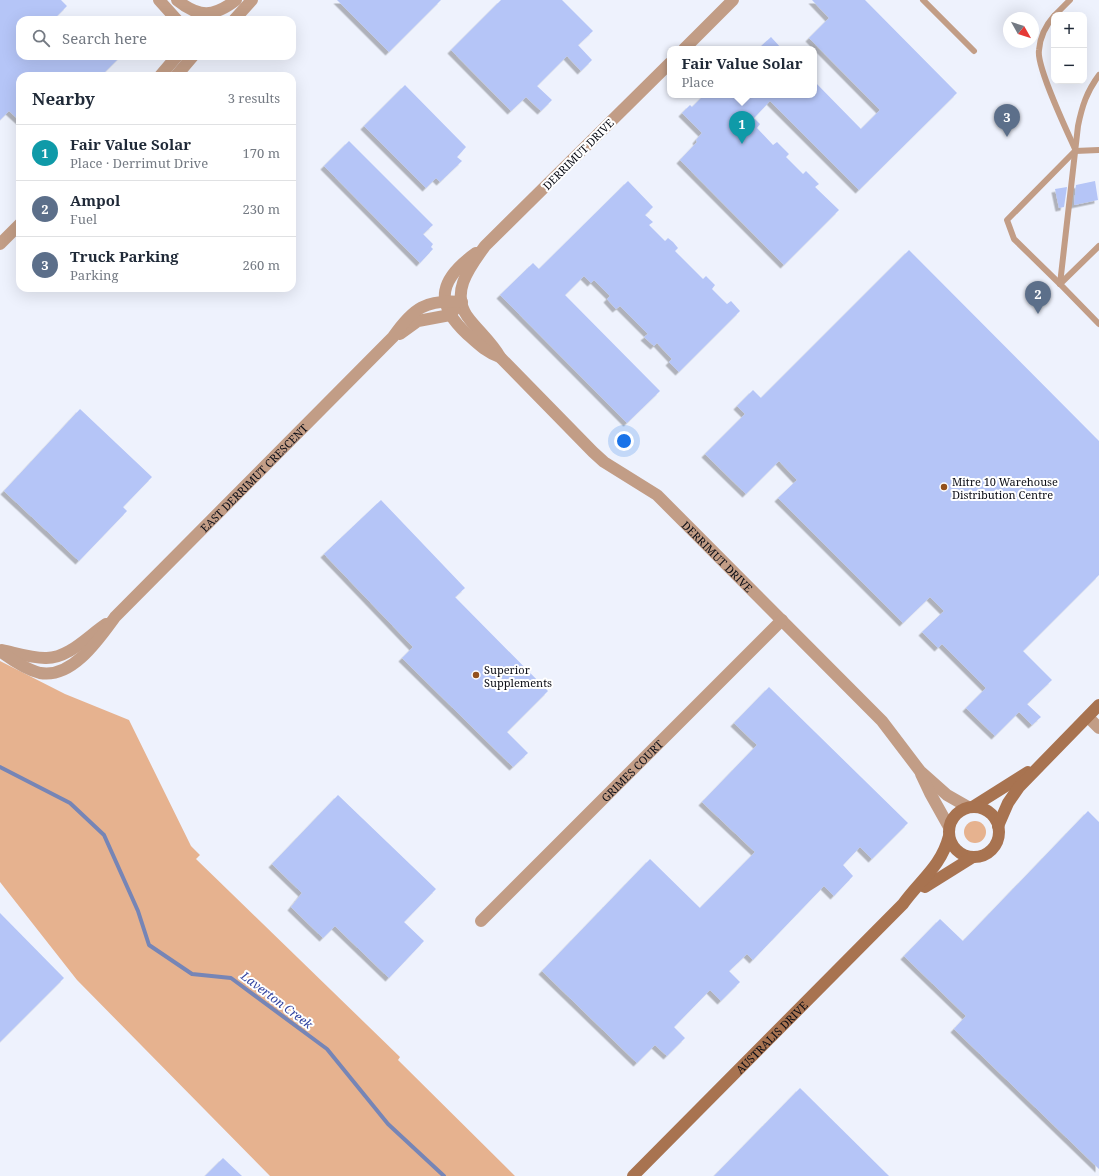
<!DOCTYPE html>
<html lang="en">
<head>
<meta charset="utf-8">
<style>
  :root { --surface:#fff; --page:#f6f6f7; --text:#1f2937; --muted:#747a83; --line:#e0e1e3; --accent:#2563eb }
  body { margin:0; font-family:"Noto Serif",serif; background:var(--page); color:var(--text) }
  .controls { position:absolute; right:12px; top:12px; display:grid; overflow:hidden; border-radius:8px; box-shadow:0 4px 16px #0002 }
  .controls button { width:36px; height:36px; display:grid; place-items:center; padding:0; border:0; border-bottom:1px solid var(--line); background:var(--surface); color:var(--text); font:20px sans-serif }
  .compass { position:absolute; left:1003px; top:12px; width:36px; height:36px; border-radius:50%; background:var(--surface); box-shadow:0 4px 16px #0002; rotate:129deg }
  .you { position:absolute; left:624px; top:441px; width:14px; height:14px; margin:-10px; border:3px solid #fff; border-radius:50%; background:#1a73e8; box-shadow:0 0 0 6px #1a73e833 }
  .badge { display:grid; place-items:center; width:26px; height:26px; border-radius:50%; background:var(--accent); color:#fff; font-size:13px; font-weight:700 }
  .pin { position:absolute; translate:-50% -33px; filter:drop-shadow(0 1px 2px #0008) }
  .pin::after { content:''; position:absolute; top:21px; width:14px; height:12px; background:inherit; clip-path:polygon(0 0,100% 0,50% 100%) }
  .popup { position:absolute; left:667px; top:46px; width:150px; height:52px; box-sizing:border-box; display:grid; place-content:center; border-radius:8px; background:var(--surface); filter:drop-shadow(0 1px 3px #0005); font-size:13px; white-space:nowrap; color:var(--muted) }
  .popup b { font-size:15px; color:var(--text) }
  .popup::after { content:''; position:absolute; left:50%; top:100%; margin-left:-8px; border:8px solid transparent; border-top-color:var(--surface) }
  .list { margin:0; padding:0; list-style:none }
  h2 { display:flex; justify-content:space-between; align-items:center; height:52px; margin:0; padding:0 16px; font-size:17px }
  h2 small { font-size:13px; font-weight:400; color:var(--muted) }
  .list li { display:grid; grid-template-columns:26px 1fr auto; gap:12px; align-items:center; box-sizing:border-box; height:56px; padding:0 16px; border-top:1px solid var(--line) }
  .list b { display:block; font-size:15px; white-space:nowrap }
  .list p { margin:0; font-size:13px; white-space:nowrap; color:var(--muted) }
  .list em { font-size:13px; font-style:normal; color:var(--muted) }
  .icon { flex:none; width:22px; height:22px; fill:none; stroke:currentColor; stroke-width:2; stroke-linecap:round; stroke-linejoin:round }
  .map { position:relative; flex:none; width:1099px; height:1176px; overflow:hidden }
  .search { position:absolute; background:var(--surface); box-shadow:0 4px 16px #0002; left:16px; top:16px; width:280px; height:44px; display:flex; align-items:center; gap:10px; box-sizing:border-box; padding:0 14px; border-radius:12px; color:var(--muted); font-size:15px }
  .panel { position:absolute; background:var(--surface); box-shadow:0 4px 16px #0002; left:16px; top:72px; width:280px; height:220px; border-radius:12px }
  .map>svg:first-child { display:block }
  .green { fill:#e6b28f }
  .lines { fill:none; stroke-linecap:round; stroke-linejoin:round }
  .stream { stroke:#7685b6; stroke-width:4 }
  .building { fill:#b5c5f7; filter:url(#shadow) }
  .lane { stroke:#c29d86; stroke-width:6 }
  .street { stroke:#c29d86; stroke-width:12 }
  .secondary { stroke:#a87350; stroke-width:12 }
  .poi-dot { fill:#93511e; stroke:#fff; stroke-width:1.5 }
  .labels { text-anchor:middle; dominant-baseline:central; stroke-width:4; stroke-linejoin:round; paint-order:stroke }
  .street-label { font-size:11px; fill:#0a0c15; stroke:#fff }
  .poi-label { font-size:11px; fill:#0a0c15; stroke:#fff; text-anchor:start }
  .water-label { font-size:12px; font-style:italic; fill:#3344a1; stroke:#fff }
</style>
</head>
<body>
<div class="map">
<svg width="1099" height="1176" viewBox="0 0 1099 1176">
  <defs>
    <filter id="shadow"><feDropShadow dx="-3.5" dy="3.5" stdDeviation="0" flood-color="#0004"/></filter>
  </defs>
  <rect width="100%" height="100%" fill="#eef2fd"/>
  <g class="green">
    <polygon points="0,661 65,694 129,720 191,846 200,855 196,859 400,1057 398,1060 515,1176 270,1176 77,980 0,882"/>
    <circle cx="975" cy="832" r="11"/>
  </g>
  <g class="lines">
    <polyline class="stream" points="0,767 70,803 104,835 138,911 149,945 192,974 231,978 327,1049 388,1124 444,1176"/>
  </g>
  <g class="building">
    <polygon points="0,0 61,0 67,6 53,20 20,20 20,56 121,56 101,76 20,76 20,121 9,111 0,120"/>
    <polygon points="337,0 441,0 389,52"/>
    <polygon points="501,0 562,0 593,31 578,45 592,60 581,71 567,56 537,86 552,100 541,111 526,97 511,111 451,50"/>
    <polygon points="812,0 865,0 957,93 859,190 770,101 754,118 760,124 757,128 773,145 777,142 789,154 786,157 803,174 806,171 819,184 815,187 839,210 784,265 680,160 697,142 696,140 702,133 682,113 690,105 692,107 704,95 814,95 814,81 861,129 880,110 809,38 829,18"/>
    <polygon points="771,37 782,49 758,49"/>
    <polygon points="405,85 466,147 457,157 462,161 440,182 436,178 426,188 364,126"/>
    <polygon points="349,141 433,225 423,234 433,244 431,247 433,249 420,263 324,166"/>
    <polygon points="628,181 653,207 645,215 653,222 649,225 665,241 668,238 673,242 678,248 675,251 703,279 706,276 715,285 712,289 727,304 731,301 740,311 679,372 669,362 672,359 657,343 654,346 644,337 648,334 620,306 616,309 607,299 610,296 594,280 591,283 584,276 565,295 660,391 627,423 500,295 533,263 539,269"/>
    <polygon points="1095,181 1098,200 1074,205 1076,185"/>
    <polygon points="1067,187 1064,207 1059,208 1055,189"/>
    <polygon points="909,250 1099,441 1099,575 1023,651 1052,680 1027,704 1041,717 1032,725 1019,712 995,736 966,708 986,688 942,644 938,648 922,632 944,611 930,597 903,623 778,498 797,480 779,461 746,494 705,454 745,414 737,406 753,390 761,398"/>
    <polygon points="80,409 152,477 123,507 127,511 79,561 4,491"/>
    <polygon points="381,500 465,588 455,597 548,691 507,732 528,753 513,767 402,658 413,647 324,554"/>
    <polygon points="769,687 908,823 872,859 860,847 843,865 853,876 834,896 824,886 753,960 747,954 729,971 740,982 721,1001 710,990 674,1027 685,1038 667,1056 655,1045 637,1063 542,971 650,859 700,908 755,852 702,802 757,745 734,723"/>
    <polygon points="338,795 436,889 404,922 424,941 389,978 335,926 323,938 291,907 302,893 272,864"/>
    <polygon points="1088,811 1099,822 1099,1169 954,1029 966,1016 904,956 940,919 963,941"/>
    <polygon points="0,913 64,978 0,1042"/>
    <polygon points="800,1088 889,1176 714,1176"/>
    <polygon points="223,1158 242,1176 205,1176"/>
  </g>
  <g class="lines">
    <g class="lane">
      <polyline points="923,0 974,51"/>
      <polyline points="1055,15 1070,0"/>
      <path d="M1054 16C1046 25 1040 38 1039 50 1036 66 1067 131 1075 149"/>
      <polyline points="1099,246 1060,284 1099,324"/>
      <path d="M1060 284 1078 126C1082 106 1087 91 1099 75"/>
      <polyline points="1060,284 1014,239 1007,220 1075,151 1099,150"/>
    </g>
    <g class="street">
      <polyline points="159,0 177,20"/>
      <path d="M177 0C199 18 214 17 236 0"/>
      <polyline points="234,20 252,0"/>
      <polyline points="684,49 733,0"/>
      <path id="s1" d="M670 63 485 246C471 266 450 291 467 316 477 330 491 341 500 357L593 452 604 462 657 495 882 721 920 771 947 795 968 807"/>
      <polyline points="160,76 177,56"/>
      <polyline points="176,76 193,56"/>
      <polyline points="0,244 20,224"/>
      <path d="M476 253C441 278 432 302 467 334 478 344 486 352 500 357"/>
      <polyline points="400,334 418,321 450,315 455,309"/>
      <path d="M2 650C16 653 31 658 45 658 68 659 88 636 106 624"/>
      <path id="s2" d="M0 651C12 660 25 669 40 673 72 679 99 639 115 617L393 337C413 308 426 299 462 302"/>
      <polyline points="1088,717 1099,728"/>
      <polyline points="921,774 930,793 949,827"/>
      <path id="s3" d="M481 921 782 620"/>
    </g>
    <g class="secondary">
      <polyline points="974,806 1028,772"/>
      <circle cx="974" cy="832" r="25"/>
      <polyline points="998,826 1008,803 1019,787 1099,705"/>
      <polyline points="925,887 973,857"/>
      <path id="s4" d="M633 1176 903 904C920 880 941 867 949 836"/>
    </g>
  </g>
  <g class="poi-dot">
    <circle cx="944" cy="487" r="4"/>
    <circle cx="476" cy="675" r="4"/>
  </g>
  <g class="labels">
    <g class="street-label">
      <text transform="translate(578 154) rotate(-45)">DERRIMUT DRIVE</text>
      <text stroke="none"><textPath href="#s2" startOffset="341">EAST DERRIMUT CRESCENT</textPath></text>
      <text stroke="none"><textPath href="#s1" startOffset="687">DERRIMUT DRIVE</textPath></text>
      <text stroke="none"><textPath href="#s3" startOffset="213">GRIMES COURT</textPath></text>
      <text stroke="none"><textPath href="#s4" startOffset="196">AUSTRALIS DRIVE</textPath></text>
    </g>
    <g class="poi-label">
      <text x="952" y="481">Mitre 10 Warehouse<tspan x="952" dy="13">Distribution Centre</tspan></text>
      <text x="484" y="669">Superior<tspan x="484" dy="13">Supplements</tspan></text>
    </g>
    <g class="water-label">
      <text transform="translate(277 1000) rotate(37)">Laverton Creek</text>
    </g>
  </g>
</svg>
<div class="controls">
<button>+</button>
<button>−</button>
</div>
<svg class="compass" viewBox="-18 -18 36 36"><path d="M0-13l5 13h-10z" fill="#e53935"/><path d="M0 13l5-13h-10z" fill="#747a83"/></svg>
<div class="you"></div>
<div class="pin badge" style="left:742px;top:144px;background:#0f9aa8">1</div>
<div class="popup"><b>Fair Value Solar</b>Place</div>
<div class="pin badge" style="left:1038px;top:314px;background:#5c6f8a">2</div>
<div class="pin badge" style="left:1007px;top:137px;background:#5c6f8a">3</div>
<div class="search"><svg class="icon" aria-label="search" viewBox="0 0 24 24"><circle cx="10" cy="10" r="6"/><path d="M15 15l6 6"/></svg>Search here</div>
<section class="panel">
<h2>Nearby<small>3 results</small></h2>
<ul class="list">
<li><span class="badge" style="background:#0f9aa8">1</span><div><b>Fair Value Solar</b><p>Place · Derrimut Drive</p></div><em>170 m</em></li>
<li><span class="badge" style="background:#5c6f8a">2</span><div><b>Ampol</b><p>Fuel</p></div><em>230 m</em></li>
<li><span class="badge" style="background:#5c6f8a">3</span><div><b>Truck Parking</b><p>Parking</p></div><em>260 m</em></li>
</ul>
</section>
</div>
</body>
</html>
